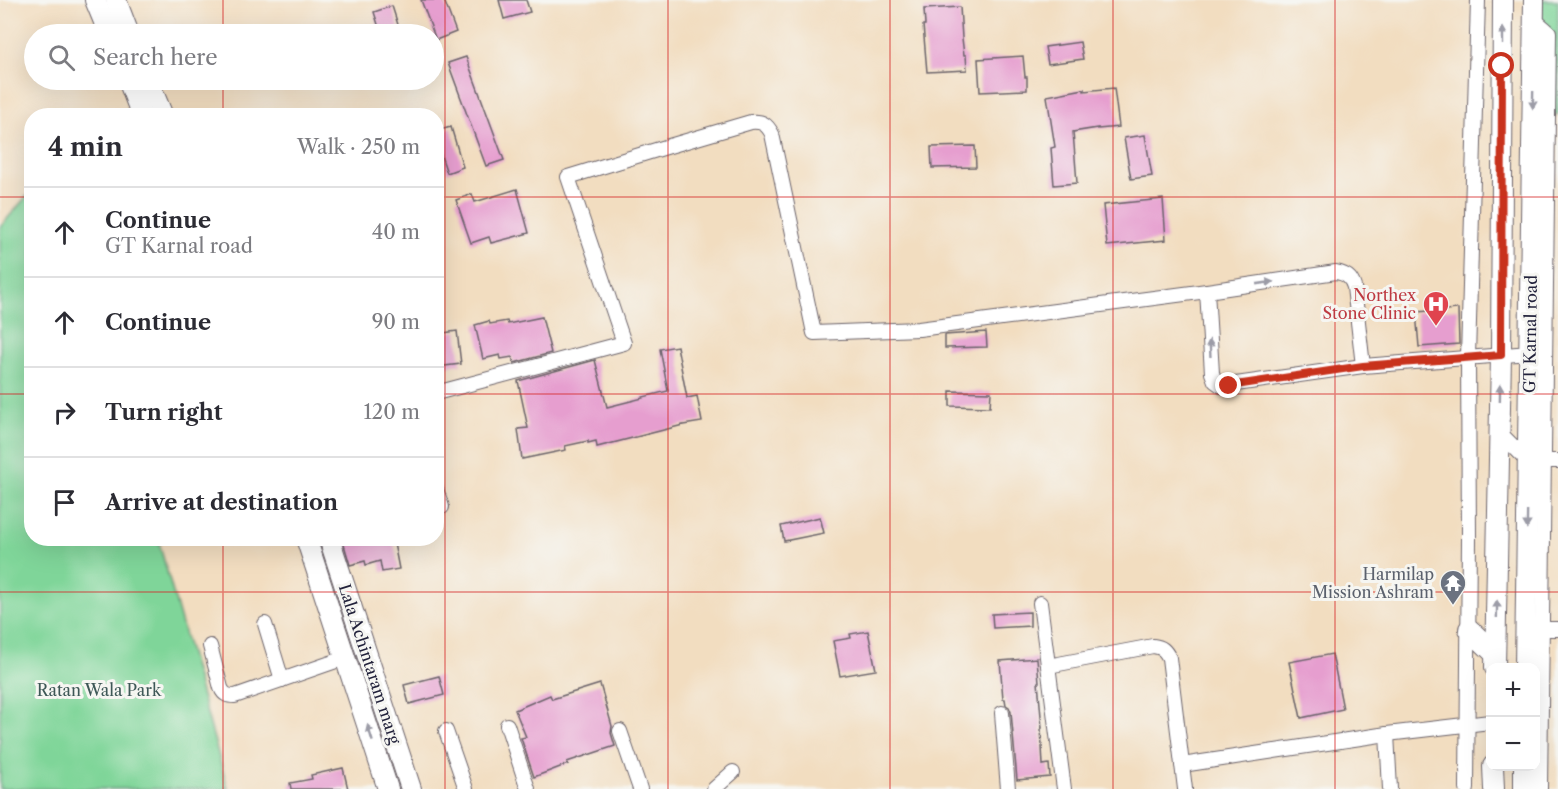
<!DOCTYPE html>
<html lang="en">
<head>
<meta charset="utf-8">
<style>
  :root { --surface:#fff; --page:#f2f2f3; --text:#2b2b33; --muted:#7c7c81; --line:#e1e1e2 }
  body { margin:0; font-family:"Libre Caslon Text",serif; background:var(--page); color:var(--text) }
  .controls { position:absolute; right:18px; bottom:18px; display:grid; overflow:hidden; border-radius:12px; box-shadow:0 6px 24px #0002 }
  .controls button { width:54px; height:54px; display:grid; place-items:center; padding:0; border:0; border-bottom:2px solid var(--line); background:var(--surface); color:var(--text); font:30px sans-serif }
  .stop { position:absolute; width:18px; height:18px; margin:-14px; border:4px solid #c8321e; border-radius:50%; background:#fff }
  .stop.end { background:#c8321e; border-color:#fff; box-shadow:0 2px 6px #0008 }
  .list { margin:0; padding:0; list-style:none }
  h2 { display:flex; justify-content:space-between; align-items:center; height:78px; margin:0; padding:0 24px; font-size:26px }
  h2 small { font-size:20px; font-weight:400; color:var(--muted) }
  .list li { display:grid; grid-template-columns:39px 1fr auto; gap:18px; align-items:center; box-sizing:border-box; height:90px; padding:0 24px; border-top:2px solid var(--line) }
  .list b { display:block; font-size:22px; white-space:nowrap }
  .list p { margin:0; font-size:20px; white-space:nowrap; color:var(--muted) }
  .list em { font-size:20px; font-style:normal; color:var(--muted) }
  .icon { flex:none; width:33px; height:33px; fill:none; stroke:currentColor; stroke-width:2; stroke-linecap:round; stroke-linejoin:round }
  .map { position:relative; flex:none; width:1558px; height:789px; overflow:hidden }
  .search { position:absolute; background:var(--surface); box-shadow:0 6px 24px #0002; left:24px; top:24px; width:420px; height:66px; display:flex; align-items:center; gap:15px; box-sizing:border-box; padding:0 21px; border-radius:33px; color:var(--muted); font-size:22px }
  .panel { position:absolute; background:var(--surface); box-shadow:0 6px 24px #0002; left:24px; top:108px; width:420px; height:438px; border-radius:24px }
  .map>svg:first-child { display:block }
  .green { fill:#7fd599; stroke:#507c6a; stroke-width:1.5 }
  .building { fill:#e69ecf }
  .lines { fill:none; stroke-linecap:round; stroke-linejoin:round }
  .street-casing { stroke:#6b636a; stroke-width:16 }
  .secondary-casing { stroke:#6b636a; stroke-width:22 }
  .street { stroke:#fff; stroke-width:14 }
  .secondary { stroke:#fff; stroke-width:20 }
  .oneway { fill:#9c9ca7 }
  .route { stroke:#c8321e; stroke-width:8 }
  .grid { fill:none; stroke:#d62828; stroke-width:1.5; stroke-opacity:0.55 }
  .labels { text-anchor:middle; dominant-baseline:central; stroke-width:6; stroke-linejoin:round; paint-order:stroke }
  .health-label { font-size:16px; fill:#be3a42; stroke:#f6f6f2; text-anchor:end }
  .street-label { font-size:16px; fill:#22223b; stroke:#f6f6f2 }
  .worship-label { font-size:16px; fill:#5b616d; stroke:#f6f6f2; text-anchor:end }
  .park-label { font-size:16px; fill:#3e5857; stroke:#f6f6f2 }
</style>
</head>
<body>
<div class="map">
<svg width="1558" height="789" viewBox="0 0 1558 789">
  <rect width="100%" height="100%" fill="#f6f6f2"/>
  <filter id="ink" filterUnits="userSpaceOnUse"><feTurbulence type="fractalNoise" baseFrequency=".0167" numOctaves="2"/><feDisplacementMap in="SourceGraphic" scale="12" xChannelSelector="R" yChannelSelector="G"/><feConvolveMatrix kernelMatrix="1 2 1 2 8 2 1 2 1" color-interpolation-filters="sRGB"/></filter>
  <filter id="wash" filterUnits="userSpaceOnUse"><feTurbulence type="fractalNoise" baseFrequency=".008" numOctaves="4" result="noise"/><feDisplacementMap in="SourceGraphic" scale="24" xChannelSelector="R" yChannelSelector="G"/><feGaussianBlur stdDeviation="1.35" result="paint"/><feColorMatrix in="noise" values="0 0 0 0 0 0 0 0 0 0 0 0 0 0 0 0 0 1.4 0 .05"/><feComposite in="paint" operator="in"/></filter>
  <g filter="url(#wash)">
    <rect width="100%" height="100%" fill="#f2ddc0"/>
    <g class="green">
      <polygon points="1542,0 1558,0 1558,115 1537,116"/>
      <polygon points="27,196 32,202 32,538 158,539 228,789 0,789 0,227"/>
    </g>
    <g id="blocks">
      <g class="building">
        <polygon points="421,0 444,0 456,32 436,40"/>
        <polygon points="499,0 526,0 530,12 504,19"/>
        <polygon points="392,6 401,34 381,34 374,12"/>
        <polygon points="960,7 962,38 964,55 966,55 967,70 927,72 923,25 925,25 924,9"/>
        <polygon points="1080,42 1083,59 1048,64 1045,47"/>
        <polygon points="1023,56 1025,77 1027,77 1027,90 980,92 978,59"/>
        <polygon points="466,57 504,160 486,166 448,63"/>
        <polygon points="1114,88 1119,127 1098,129 1098,128 1073,132 1077,183 1054,185 1051,148 1055,147 1047,96 1084,89 1084,91"/>
        <polygon points="451,127 463,167 447,173 436,141 436,131"/>
        <polygon points="1145,135 1152,176 1131,179 1124,138"/>
        <polygon points="975,146 976,167 932,168 931,147"/>
        <polygon points="517,189 529,233 491,243 489,237 471,243 456,200 472,194 475,202"/>
        <polygon points="1163,199 1166,240 1107,246 1103,205"/>
        <polygon points="1458,309 1459,344 1419,347 1416,312"/>
        <polygon points="542,317 551,353 514,363 512,357 501,359 500,355 483,359 475,325 489,321 490,324 507,321 508,324"/>
        <polygon points="457,331 461,364 436,367 436,334"/>
        <polygon points="986,332 987,347 945,348 945,335"/>
        <polygon points="677,346 687,398 697,396 702,422 683,425 597,447 596,441 588,443 588,441 565,446 566,450 522,459 518,429 528,428 518,381 595,360 607,407 643,398 643,397 668,391 660,349"/>
        <polygon points="950,391 991,392 990,407 950,406"/>
        <polygon points="820,517 824,533 784,541 781,526"/>
        <polygon points="342,538 393,538 399,569 382,572 380,561 366,565 365,561 350,565"/>
        <polygon points="1030,612 1030,626 993,628 992,614"/>
        <polygon points="868,631 876,670 840,676 833,641 851,638 850,634"/>
        <polygon points="1332,654 1343,709 1301,718 1289,662"/>
        <polygon points="1037,658 1039,682 1038,682 1042,728 1041,728 1043,765 1049,764 1050,777 1017,780 1011,712 1009,707 1006,705 1005,699 1003,699 1000,661"/>
        <polygon points="439,676 444,695 409,704 404,685"/>
        <polygon points="600,684 612,726 611,733 615,746 567,762 568,764 534,777 521,738 526,737 515,710 550,695 552,699"/>
        <polygon points="343,768 348,789 291,789 290,783 312,779 311,775"/>
      </g>
    </g>
  </g>
  <g filter="url(#ink)">
    <use href="#blocks" fill-opacity="0" stroke="#6b636a" stroke-width="1.5"/>
    <g class="lines">
      <g class="street-casing">
        <g id="street">
          <polyline points="1534,19 1549,32 1540,789"/>
          <polyline points="1207,291 1212,373 1215,381 1222,386 1363,366 1530,353"/>
          <path d="M436 393 624 343 568 177 666 147 751 122C762 121 767 124 772 134L814 333 919 329 1207 291 1336 272C1346 274 1351 277 1354 287L1363 366"/>
          <polyline points="1499,432 1528,461 1558,461"/>
          <polyline points="436,489 442,507"/>
          <polyline points="1040,603 1064,789"/>
          <polyline points="265,624 282,680"/>
          <polyline points="1533,629 1558,629"/>
          <path d="M210 646 221 688C224 695 228 696 235 696L345 658"/>
          <path d="M1048 666 1153 646C1162 647 1165 650 1169 658L1185 789"/>
          <polyline points="1002,713 1008,789"/>
          <polyline points="507,725 528,789"/>
          <polyline points="446,731 466,789"/>
          <polyline points="620,731 640,789"/>
          <polyline points="1387,734 1390,789"/>
          <polyline points="1182,765 1387,734 1490,722"/>
          <polyline points="714,789 733,772"/>
          <polyline points="1467,789 1469,537 1468,357 1478,0"/>
        </g>
      </g>
      <g class="secondary-casing">
        <g id="secondary">
          <polyline points="95,0 109,34"/>
          <polyline points="116,0 129,34"/>
          <polyline points="128,80 142,116"/>
          <polyline points="148,80 163,116"/>
          <polyline points="306,538 388,789"/>
          <polyline points="329,538 411,789"/>
          <polyline points="1469,629 1495,654"/>
          <polyline points="1495,668 1501,355 1503,0"/>
          <polyline points="1525,668 1534,0"/>
          <polyline points="1493,766 1494,789"/>
          <polyline points="1524,789 1524,766"/>
        </g>
      </g>
      <use href="#street" class="street"/>
      <use href="#secondary" class="secondary"/>
    </g>
    <defs><path id="oneway-solid" d="M-6-.8H1V-3.2L6.5 0L1 3.2V.8H-6Z" transform="scale(1.5)"/></defs>
    <g class="oneway">
      <use href="#oneway-solid" transform="translate(1503 36) rotate(-90)"/>
      <use href="#oneway-solid" transform="translate(1533 100) rotate(91)"/>
      <use href="#oneway-solid" transform="translate(1265 283) rotate(-8)"/>
      <use href="#oneway-solid" transform="translate(1210 348) rotate(-93)"/>
      <use href="#oneway-solid" transform="translate(1500 393) rotate(-89)"/>
      <use href="#oneway-solid" transform="translate(1527 520) rotate(91)"/>
      <use href="#oneway-solid" transform="translate(1497 609) rotate(-89)"/>
      <use href="#oneway-solid" transform="translate(370 733) rotate(-107)"/>
    </g>
  </g>
  <g class="lines" filter="url(#ink)">
    <polyline class="route" points="1229,386 1363,366 1501,355 1502,66"/>
  </g>
  <path class="grid" d="M223 0V34M445 0V789M668 0V789M890 0V789M1113 0V789M1335 0V789M223 80V116M0 197H32M436 197H1558M0 394H32M436 394H1558M223 538V789M0 592H1558"/>
  <defs>
    <g id="hospital-pin" transform="scale(1.35)"><path d="M0 17L-7.5 6A9.5 9.5 0 1 1 7.5 6Z" fill="#e0444e" stroke="#f6f6f2"/><path d="M-5-5h3v3.5h4V-5h3V5h-3V1.5h-4V5h-3Z" fill="#fff"/></g>
    <g id="temple-pin" transform="scale(1.35)"><path d="M0 17L-7.5 6A9.5 9.5 0 1 1 7.5 6Z" fill="#6b7280" stroke="#f6f6f2"/><path d="M0-6L5-2H3V0L6.5 2.5H4V6H1.5V3h-3V6H-4V2.5H-6.5L-3 0V-2H-5Z" fill="#fff"/></g>
  </defs>
  <g fill-rule="evenodd">
    <use href="#hospital-pin" x="1436" y="304"/>
    <use href="#temple-pin" x="1453" y="583"/>
  </g>
  <g class="labels">
    <g class="health-label">
      <text x="1416" y="295">Northex<tspan x="1416" dy="18">Stone Clinic</tspan></text>
    </g>
    <g class="street-label">
      <text transform="translate(1530 334) rotate(-89)">GT Karnal road</text>
      <text transform="translate(370 664) rotate(72)">Lala Achintaram marg</text>
    </g>
    <g class="worship-label">
      <text x="1434" y="574">Harmilap<tspan x="1434" dy="18">Mission Ashram</tspan></text>
    </g>
    <g class="park-label">
      <text x="99" y="690">Ratan Wala Park</text>
    </g>
  </g>
</svg>
<div class="controls">
<button>+</button>
<button>−</button>
</div>
<div class="stop" style="left:1502px;top:66px"></div>
<div class="stop end" style="left:1229px;top:386px"></div>
<div class="search"><svg class="icon" aria-label="search" viewBox="0 0 24 24"><circle cx="10" cy="10" r="6"/><path d="M15 15l6 6"/></svg>Search here</div>
<section class="panel">
<h2>4 min<small>Walk · 250 m</small></h2>
<ul class="list">
<li><svg class="icon" aria-label="ahead" viewBox="0 0 24 24"><path d="M12 20V5M6 11l6-6 6 6"/></svg><div><b>Continue</b><p>GT Karnal road</p></div><em>40 m</em></li>
<li><svg class="icon" aria-label="ahead" viewBox="0 0 24 24"><path d="M12 20V5M6 11l6-6 6 6"/></svg><div><b>Continue</b></div><em>90 m</em></li>
<li><svg class="icon" aria-label="right" viewBox="0 0 24 24"><path d="M7 20v-9h11M14 6l5 5-5 5"/></svg><div><b>Turn right</b></div><em>120 m</em></li>
<li><svg class="icon" aria-label="arrive" viewBox="0 0 24 24"><path d="M6 21V4h12l-3 4 3 4H6"/></svg><div><b>Arrive at destination</b></div></li>
</ul>
</section>
</div>
</body>
</html>
